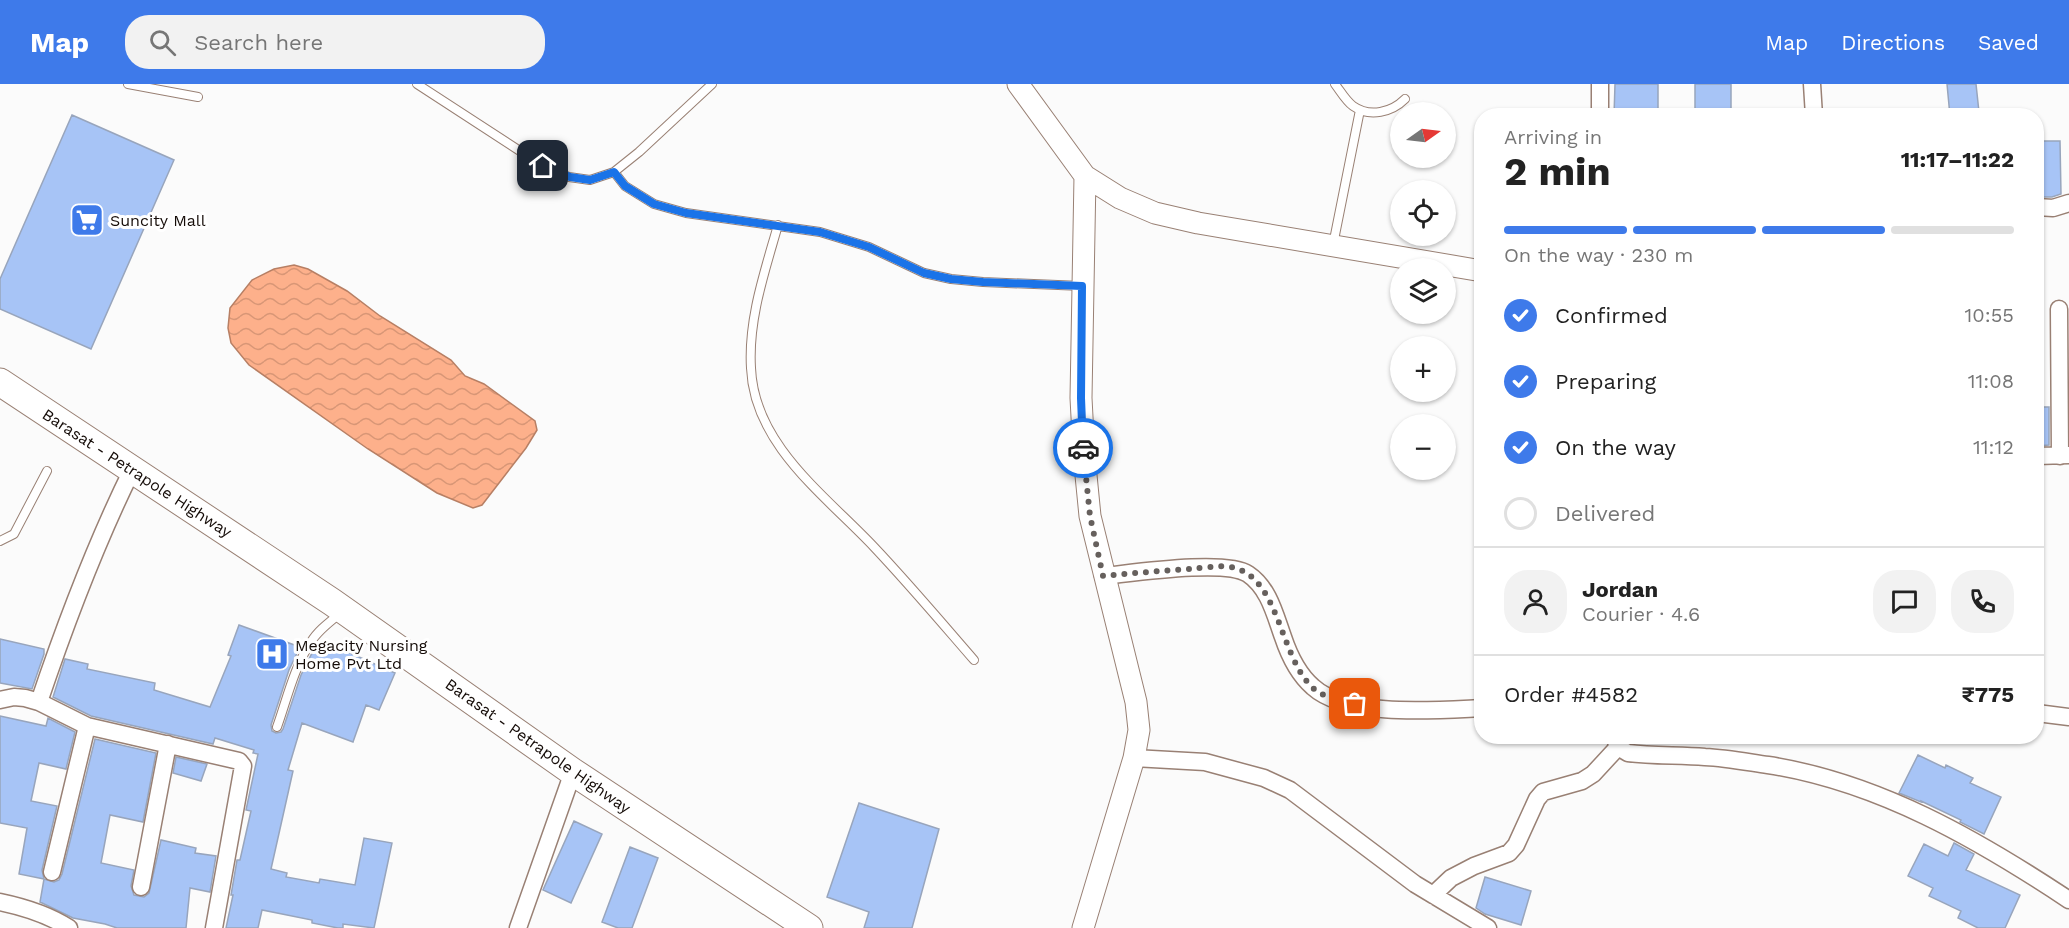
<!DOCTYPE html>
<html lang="en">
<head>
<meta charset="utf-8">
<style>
	:root { --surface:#fff; --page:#f2f2f2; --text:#222; --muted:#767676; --line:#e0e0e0; --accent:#3e7aea }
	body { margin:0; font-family:"Work Sans",sans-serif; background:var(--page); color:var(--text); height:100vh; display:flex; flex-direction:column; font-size:22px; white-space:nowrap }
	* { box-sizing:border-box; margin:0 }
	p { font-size:20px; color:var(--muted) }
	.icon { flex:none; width:33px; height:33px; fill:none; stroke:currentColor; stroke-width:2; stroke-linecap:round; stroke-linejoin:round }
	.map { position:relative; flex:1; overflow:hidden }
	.details { position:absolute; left:1474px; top:24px; width:570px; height:636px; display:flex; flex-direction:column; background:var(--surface); border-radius:24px; box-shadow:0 2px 4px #0004 }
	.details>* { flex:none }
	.needle { width:39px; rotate:76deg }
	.buttons { position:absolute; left:1390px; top:18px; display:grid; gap:12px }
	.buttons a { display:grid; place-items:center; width:66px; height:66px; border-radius:50%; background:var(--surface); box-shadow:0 2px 4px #0004; font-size:30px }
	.pin { position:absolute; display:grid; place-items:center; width:51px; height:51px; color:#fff; margin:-26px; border-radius:12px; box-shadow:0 3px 9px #0006 }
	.courier { position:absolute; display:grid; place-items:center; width:60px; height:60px; margin:-30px; border:4px solid #1a73e8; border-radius:50%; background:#fff; color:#222; box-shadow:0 2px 8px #0007 }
	.headline em { font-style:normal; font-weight:700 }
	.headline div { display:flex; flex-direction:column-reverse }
	.headline { display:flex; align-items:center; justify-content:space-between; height:102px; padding:0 30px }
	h1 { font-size:39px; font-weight:700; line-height:45px }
	.bar { display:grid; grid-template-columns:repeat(4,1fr); gap:9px 6px; align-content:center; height:72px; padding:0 30px }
	.bar i { height:8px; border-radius:4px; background:var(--line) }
	.bar .selected { background:var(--accent) }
	.bar p { grid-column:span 4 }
	.line { display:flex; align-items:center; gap:15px; padding:0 30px; border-top:2px solid var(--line) }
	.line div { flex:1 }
	.round { display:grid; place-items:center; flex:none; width:63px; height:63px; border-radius:24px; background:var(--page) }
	ol { padding:0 30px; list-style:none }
	li { display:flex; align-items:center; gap:18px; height:66px }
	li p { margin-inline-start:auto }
	li .icon { padding:6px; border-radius:50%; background:var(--accent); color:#fff; stroke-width:4 }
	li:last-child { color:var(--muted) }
	li i { width:33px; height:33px; border:3px solid var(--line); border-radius:50% }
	header { display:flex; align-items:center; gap:36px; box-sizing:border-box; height:84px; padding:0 30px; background:var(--accent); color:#fff }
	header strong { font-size:28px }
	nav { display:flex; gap:33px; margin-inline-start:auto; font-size:21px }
	.search { width:420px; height:54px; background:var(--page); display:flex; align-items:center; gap:15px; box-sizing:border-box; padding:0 21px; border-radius:24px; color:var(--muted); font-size:22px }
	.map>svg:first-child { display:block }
</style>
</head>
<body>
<header>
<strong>Map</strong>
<div class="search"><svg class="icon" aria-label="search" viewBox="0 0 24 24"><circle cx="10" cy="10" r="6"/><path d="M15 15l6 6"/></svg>Search here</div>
<nav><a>Map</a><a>Directions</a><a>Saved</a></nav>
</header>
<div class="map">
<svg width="2069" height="844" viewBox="0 0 2069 844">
	<defs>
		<pattern id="water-waves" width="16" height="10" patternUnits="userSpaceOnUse" patternTransform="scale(1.5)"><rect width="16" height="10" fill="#fdb08b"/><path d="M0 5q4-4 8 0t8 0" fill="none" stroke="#d89676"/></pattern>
	</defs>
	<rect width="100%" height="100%" fill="#fbfbfb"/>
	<!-- water -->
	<path fill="url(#water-waves)" stroke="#b77f64" stroke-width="1.5" d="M 294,181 L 308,185 L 347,207 L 380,232 L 451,276 L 465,292 L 484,300 L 535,337 L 537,346 L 526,364 L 482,421 L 473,424 L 437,409 L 368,365 L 249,281 L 231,259 L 228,244 L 230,224 L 252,196 L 274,185 Z"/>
	<!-- building -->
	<path fill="#a7c4f6" stroke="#98a5bc" stroke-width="1.5" d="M 1615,0 L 1658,0 L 1658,32 L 1614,32 Z
		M 1695,0 L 1731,0 L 1731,32 L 1695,32 Z
		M 1947,0 L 1976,0 L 1979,28 L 1950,32 Z
		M 72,31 L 174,76 L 91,265 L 0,225 L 0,195 Z
		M 2038,57 L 2060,57 L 2061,110 L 2052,113 L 2039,113 Z
		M 2037,323 L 2049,323 L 2049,361 L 2037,362 Z
		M 239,541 L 300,563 L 289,586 L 271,641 L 272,647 L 276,649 L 281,648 L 283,645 L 301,591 L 311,571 L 313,568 L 318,569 L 323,557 L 395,589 L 379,626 L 366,621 L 353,658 L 302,639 L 288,686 L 293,687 L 271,785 L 287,789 L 286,793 L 319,799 L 320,795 L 355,801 L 364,754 L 392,759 L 374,844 L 343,840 L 343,844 L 338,844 L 312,839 L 312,836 L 262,826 L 258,844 L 226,844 L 233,811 L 231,811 L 237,776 L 240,776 L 251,727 L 246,726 L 258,670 L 253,669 L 254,666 L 215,654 L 213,660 L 91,632 L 53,613 L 65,575 L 88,580 L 87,585 L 155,599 L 154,606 L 210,623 L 231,572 L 228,571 Z
		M 0,555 L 44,565 L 44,570 L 32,605 L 0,599 Z
		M 0,632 L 46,642 L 48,634 L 75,648 L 66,685 L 39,679 L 31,717 L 57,722 L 42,786 L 44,795 L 19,790 L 27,744 L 0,739 Z
		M 95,655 L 156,669 L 143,738 L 110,731 L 101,779 L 134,786 L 131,802 L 134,811 L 144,813 L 149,809 L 161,756 L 196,764 L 195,769 L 216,772 L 210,808 L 190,804 L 186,844 L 117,844 L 105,840 L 73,834 L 40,818 L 44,795 L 54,798 L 59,796 L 62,790 Z
		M 1918,671 L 1945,684 L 1946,681 L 1973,694 L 1970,699 L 2001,713 L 1984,750 L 1960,738 L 1961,736 L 1921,717 L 1921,718 L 1899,709 Z
		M 176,673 L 207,680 L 201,697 L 173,689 Z
		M 859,719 L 939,745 L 912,844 L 864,844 L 869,828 L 827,813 Z
		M 574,737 L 602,750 L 571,819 L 543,806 Z
		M 1954,759 L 1974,770 L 1966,786 L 2020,811 L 2005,844 L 1978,844 L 1958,834 L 1961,827 L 1929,812 L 1933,804 L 1908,792 L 1924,760 L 1948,772 Z
		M 630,763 L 658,774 L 632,844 L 618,844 L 602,838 Z
		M 1485,793 L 1531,807 L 1521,841 L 1485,830 L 1476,824 Z"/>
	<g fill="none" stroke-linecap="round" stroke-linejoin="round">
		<defs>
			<path id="service" d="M 128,0 L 198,13
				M 417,0 L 543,82 L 569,93 L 590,96 L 614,88 L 639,68 L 712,0
				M 1335,0 C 1341,8 1346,17 1353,22 C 1370,34 1392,28 1405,15
				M 614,88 L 625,102 L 654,120 L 686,129 L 820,148 L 869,163 L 924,189 L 951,195 L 983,198 L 1082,202
				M 778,141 C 765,187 748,235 751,284 C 754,361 826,412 874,463 C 909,500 941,538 974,576
				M 1333,161 L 1360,26
				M 0,457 L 14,450 L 47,387
				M 277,643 C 287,615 294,583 311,558 C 318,546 331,537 342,528"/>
			<path id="minor" d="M 1600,0 L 1600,32
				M 1812,0 L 1814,32
				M 2037,123 L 2053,124 L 2069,119
				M 2059,225 L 2060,372
				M 2037,372 L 2069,371
				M 1103,492 C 1133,489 1226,475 1248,490 C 1269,504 1275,531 1283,553 C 1289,571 1298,590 1313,603 C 1347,634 1438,626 1482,624
				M 0,616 L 14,613 L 25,614 L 39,618 L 87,642 L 239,677 L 243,682 L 214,844
				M 39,618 C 66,538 95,461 132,386
				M 2037,629 L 2069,633
				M 1614,652 L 1618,663 L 1628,669 C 1653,672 1679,671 1705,673 C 1726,674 1747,678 1768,681 C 1878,698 1977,755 2069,816
				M 1134,674 L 1205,678 L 1264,694 L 1290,706 L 1415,800 L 1488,844
				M 52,788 L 87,642
				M 141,803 L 168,660
				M 1433,811 L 1451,794 L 1474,782 L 1509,769 L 1516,761 L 1537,715 L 1543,708 L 1582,697 L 1593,690 L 1618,663
				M 0,818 C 24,823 49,831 69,844
				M 518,844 L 573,688"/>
			<path id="tertiary" d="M 1018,0 L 1085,92 L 1120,114 L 1155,129 L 1198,139 L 1482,187
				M 1083,844 L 1134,674 L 1139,646 L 1136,618 L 1090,432 L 1084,371 L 1081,314 L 1085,92"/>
			<path id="trunk" d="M 0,298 L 332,518 L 573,688 L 809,844"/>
		</defs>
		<!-- service casing -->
		<use href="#service" stroke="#998074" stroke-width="10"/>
		<!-- minor casing -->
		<use href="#minor" stroke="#998074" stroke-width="19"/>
		<!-- tertiary casing -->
		<use href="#tertiary" stroke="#998074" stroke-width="23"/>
		<!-- trunk casing -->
		<use href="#trunk" stroke="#998074" stroke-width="29"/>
		<!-- service -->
		<use href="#service" stroke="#fff" stroke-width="8"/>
		<!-- minor -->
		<use href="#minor" stroke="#fff" stroke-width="16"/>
		<!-- tertiary -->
		<use href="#tertiary" stroke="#fff" stroke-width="21"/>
		<!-- trunk -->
		<use href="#trunk" stroke="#fff" stroke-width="27"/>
	</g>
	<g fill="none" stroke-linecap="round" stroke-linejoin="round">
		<!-- done -->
		<path stroke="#66605d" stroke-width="6" stroke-dasharray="0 10.8" d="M 1083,364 L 1090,432 L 1103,492 C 1132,489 1161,487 1190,485 C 1203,484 1219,481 1231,483 C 1280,492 1279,573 1313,604 C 1325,614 1340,617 1355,620"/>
		<!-- route -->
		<path stroke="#1a73e8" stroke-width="8" d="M 543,82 L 570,93 L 590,96 L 614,88 L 625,102 L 654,120 L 686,129 L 820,148 L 869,163 L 924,189 L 951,195 L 983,198 L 1082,202 L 1081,314 L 1083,364"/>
	</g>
	<!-- icons -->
	<defs>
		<symbol id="supermarket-square" viewBox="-11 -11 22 22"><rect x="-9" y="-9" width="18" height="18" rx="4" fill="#3e7aea" stroke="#fff"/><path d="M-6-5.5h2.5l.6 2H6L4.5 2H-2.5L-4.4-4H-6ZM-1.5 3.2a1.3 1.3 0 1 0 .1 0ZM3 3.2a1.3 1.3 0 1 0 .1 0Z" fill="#fff"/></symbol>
		<symbol id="hospital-square" viewBox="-11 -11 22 22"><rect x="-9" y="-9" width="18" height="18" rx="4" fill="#3e7aea" stroke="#fff"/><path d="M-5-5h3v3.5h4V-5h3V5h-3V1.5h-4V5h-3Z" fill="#fff"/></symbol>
	</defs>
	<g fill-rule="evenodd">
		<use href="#supermarket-square" x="68" y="117" width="38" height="38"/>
		<use href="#hospital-square" x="253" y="551" width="38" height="38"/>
	</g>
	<g text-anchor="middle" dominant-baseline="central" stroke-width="6" stroke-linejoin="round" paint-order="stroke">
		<!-- poi labels -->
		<g font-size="16" fill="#150c08" stroke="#fff" text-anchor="start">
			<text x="110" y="136">Suncity Mall</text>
			<text x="295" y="561">Megacity Nursing<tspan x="295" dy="18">Home Pvt Ltd</tspan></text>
		</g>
		<!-- street labels -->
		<g font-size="16" fill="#150c08" stroke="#fff">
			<text transform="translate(137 389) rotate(33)">Barasat - Petrapole Highway</text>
			<text transform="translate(538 662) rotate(35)">Barasat - Petrapole Highway</text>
		</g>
	</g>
</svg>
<div class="buttons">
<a><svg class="needle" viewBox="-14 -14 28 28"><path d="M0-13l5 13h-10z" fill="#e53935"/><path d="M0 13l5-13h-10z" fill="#767676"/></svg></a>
<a><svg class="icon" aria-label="locate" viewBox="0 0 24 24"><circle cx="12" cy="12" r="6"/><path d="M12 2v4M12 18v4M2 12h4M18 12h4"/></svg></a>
<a><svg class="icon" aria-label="layers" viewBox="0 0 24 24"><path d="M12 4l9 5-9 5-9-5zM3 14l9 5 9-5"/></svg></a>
<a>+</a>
<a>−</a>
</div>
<div class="pin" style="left:1355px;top:620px;background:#ea580c"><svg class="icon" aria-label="bag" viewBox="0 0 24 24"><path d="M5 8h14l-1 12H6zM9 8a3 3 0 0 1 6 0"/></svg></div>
<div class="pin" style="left:543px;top:82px;background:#1f2937"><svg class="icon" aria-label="home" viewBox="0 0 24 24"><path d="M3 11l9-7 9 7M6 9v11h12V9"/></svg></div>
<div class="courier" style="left:1083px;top:364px"><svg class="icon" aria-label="car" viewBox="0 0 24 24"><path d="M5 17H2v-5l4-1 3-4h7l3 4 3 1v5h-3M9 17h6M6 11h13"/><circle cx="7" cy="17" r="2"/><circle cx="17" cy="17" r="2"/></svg></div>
<section class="details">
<div class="headline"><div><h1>2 min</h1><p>Arriving in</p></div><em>11:17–11:22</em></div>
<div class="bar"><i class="selected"></i><i class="selected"></i><i class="selected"></i><i></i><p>On the way · 230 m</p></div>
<ol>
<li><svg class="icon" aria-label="check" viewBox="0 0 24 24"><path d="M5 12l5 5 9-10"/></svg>Confirmed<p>10:55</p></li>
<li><svg class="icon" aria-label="check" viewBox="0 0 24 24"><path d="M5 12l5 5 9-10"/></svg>Preparing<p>11:08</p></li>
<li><svg class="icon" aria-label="check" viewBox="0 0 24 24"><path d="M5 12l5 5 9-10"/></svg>On the way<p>11:12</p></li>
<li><i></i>Delivered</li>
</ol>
<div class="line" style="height:108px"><a class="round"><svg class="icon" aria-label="person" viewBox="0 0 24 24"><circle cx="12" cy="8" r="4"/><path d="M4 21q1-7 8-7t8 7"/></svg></a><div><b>Jordan</b><p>Courier · 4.6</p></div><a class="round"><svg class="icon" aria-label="chat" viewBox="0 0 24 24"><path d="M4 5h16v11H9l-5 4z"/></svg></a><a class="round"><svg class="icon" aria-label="phone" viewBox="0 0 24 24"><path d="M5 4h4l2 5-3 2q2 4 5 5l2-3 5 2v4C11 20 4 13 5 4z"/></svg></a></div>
<div class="line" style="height:78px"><div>Order #4582</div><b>₹775</b></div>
</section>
</div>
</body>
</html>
